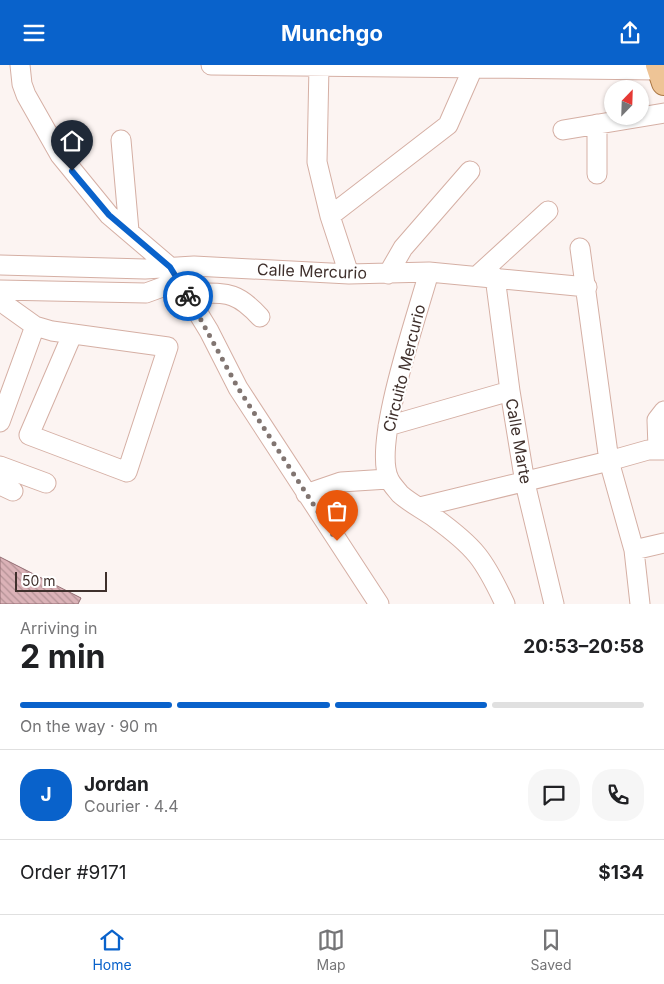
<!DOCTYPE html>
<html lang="en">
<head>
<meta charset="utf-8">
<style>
	:root { --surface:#fff; --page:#f6f6f6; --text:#202124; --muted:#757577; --line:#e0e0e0; --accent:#0962cb }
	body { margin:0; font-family:Inter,sans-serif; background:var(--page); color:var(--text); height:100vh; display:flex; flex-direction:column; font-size:19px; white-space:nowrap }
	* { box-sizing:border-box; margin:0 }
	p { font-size:16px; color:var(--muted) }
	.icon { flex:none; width:28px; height:28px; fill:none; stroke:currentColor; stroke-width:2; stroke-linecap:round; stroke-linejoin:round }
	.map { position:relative; height:539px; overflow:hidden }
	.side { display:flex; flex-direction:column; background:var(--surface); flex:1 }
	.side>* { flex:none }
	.needle { width:32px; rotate:23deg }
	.fabs { position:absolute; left:604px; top:15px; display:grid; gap:10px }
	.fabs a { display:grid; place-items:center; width:45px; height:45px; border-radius:50%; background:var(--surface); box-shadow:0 1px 4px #0004; font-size:25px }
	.scale { position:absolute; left:15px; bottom:12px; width:92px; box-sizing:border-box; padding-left:5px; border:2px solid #3f302c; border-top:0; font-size:14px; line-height:18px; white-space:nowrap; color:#3f302c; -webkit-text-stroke:4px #fff; paint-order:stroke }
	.pin { position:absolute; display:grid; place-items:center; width:42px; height:42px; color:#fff; margin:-51px -21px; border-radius:50% 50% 50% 0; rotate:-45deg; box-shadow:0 0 5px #0007 }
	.pin .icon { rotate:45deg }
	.courier { position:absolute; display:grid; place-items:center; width:50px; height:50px; margin:-25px; border:4px solid #0962cb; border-radius:50%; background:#fff; color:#222; box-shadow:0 1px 6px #0007 }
	.headline em { font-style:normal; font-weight:700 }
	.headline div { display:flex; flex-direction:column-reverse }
	.headline { display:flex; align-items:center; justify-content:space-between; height:85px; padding:0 20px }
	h1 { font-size:32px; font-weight:700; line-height:38px }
	.bar { display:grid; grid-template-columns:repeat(4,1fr); gap:8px 5px; align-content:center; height:60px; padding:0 20px }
	.bar i { height:6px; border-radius:4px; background:var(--line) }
	.bar .selected { background:var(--accent) }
	.bar p { grid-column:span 4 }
	.line { display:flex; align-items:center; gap:12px; padding:0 20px; border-top:1px solid var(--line) }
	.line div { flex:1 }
	.round { display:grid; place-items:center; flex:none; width:52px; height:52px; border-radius:20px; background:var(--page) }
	header { display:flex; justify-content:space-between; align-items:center; height:65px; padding:0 20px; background:var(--accent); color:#fff; font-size:22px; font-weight:700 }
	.tab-bar { display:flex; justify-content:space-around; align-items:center; height:70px; border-top:1px solid var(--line); background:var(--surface); font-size:14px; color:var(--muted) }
	.tab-bar a { display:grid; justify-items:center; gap:2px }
	.tab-bar .selected { color:var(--accent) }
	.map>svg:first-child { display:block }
</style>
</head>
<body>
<header><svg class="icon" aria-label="menu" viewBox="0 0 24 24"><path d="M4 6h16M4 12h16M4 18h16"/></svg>Munchgo<svg class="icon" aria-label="share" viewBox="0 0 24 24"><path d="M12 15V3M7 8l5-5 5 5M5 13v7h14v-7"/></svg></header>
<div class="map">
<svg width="664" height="539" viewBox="0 0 664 539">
	<defs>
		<pattern id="building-back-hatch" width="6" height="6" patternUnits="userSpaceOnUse" patternTransform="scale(1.25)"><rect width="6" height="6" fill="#dbb2b7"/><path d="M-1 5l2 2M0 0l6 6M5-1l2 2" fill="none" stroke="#b39195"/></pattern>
	</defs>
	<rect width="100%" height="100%" fill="#fcf4f2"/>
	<!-- building -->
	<path fill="url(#building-back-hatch)" stroke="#926d73" d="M 0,492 L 81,533 L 78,539 L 0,539 Z"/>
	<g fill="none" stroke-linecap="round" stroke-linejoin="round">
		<defs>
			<path id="minor" d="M 20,0 L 22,19 L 26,30 L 60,90 L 109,150 L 170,202 L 209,266 L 238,323 L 379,539
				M 211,0 L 659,5
				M 319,1 L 317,97 L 330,151 L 349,209
				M 597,59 L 597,109
				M 563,65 L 664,48
				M 121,75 L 129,166
				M 330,151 L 448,60 L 473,3
				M 580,183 L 609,396 L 634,485 L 640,539
				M 0,200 L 145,204 L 194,201 L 349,209 L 429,207 L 587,222
				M 429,207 C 418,248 372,379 389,414 C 391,419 397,425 400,429 C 410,438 424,445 435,453 C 475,482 484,494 505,539
				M 388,209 L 403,183 L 470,106
				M 477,211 L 548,146
				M 495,212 L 510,326 L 525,418 L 554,539
				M 0,225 L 146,228 L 179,216 L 188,207
				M 187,228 C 223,229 234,223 260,252
				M 7,241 L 35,261 L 52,266 L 168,282 L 127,407 L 29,370 L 72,270
				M 0,357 L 35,261
				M 388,361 L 510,326
				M 658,383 L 657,355 L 664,346
				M 0,401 L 46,418
				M 0,420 L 13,426
				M 306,429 L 341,417 L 388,414
				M 420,442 L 609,396 L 648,385 L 664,385
				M 634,485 L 664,478"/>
			<path id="major" d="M 658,0 L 664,18"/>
		</defs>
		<!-- minor casing -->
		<use href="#minor" stroke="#d5afa4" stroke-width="21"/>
		<!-- major casing -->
		<use href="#major" stroke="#aa7643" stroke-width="26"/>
		<!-- minor -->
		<use href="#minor" stroke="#fff" stroke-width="19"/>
		<!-- major -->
		<use href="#major" stroke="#eec496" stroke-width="24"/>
	</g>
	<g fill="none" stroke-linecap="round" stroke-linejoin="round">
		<!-- done -->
		<path stroke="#817571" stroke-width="5" stroke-dasharray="0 9" d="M 188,231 L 238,323 L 337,476"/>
		<!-- route -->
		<path stroke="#0962cb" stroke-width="6" d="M 72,106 L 109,150 L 170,202 L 188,231"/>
	</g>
	<g text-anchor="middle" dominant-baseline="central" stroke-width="4" stroke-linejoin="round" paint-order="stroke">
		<!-- street labels -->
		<g font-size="16" fill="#3f302c" stroke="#fff">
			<text transform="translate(312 206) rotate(2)">Calle Mercurio</text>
			<text transform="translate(404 303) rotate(-76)">Circuito Mercurio</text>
			<text transform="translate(519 376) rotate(80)">Calle Marte</text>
		</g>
	</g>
</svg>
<div class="fabs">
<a><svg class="needle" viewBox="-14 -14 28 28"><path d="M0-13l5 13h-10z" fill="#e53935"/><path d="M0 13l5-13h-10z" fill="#757577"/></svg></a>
</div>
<div class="scale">50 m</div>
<div class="pin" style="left:337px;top:476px;background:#ea580c"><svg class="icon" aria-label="bag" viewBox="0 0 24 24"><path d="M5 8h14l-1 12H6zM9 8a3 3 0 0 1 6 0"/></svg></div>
<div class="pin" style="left:72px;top:106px;background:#1f2937"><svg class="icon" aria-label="home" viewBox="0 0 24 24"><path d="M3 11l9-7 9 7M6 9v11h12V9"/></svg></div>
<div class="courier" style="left:188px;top:231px"><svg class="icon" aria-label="bike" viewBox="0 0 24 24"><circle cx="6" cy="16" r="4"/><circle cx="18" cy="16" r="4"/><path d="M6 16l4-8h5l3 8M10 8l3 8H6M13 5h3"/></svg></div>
</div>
<section class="side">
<div class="headline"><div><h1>2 min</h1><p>Arriving in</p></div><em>20:53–20:58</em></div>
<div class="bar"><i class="selected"></i><i class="selected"></i><i class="selected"></i><i></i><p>On the way · 90 m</p></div>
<div class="line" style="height:90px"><b class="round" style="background:var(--accent);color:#fff">J</b><div><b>Jordan</b><p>Courier · 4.4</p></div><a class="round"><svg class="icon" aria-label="chat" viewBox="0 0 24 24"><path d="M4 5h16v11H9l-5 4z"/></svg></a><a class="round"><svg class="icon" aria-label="phone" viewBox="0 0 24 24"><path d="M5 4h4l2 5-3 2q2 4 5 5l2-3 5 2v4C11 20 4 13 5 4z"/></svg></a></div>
<div class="line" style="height:65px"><div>Order #9171</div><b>$134</b></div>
</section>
<nav class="tab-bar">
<a class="selected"><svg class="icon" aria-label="home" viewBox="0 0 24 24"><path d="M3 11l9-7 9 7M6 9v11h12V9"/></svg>Home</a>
<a><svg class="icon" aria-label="map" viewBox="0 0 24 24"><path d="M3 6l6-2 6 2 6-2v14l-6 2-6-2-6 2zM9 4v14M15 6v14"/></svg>Map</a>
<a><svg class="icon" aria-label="saved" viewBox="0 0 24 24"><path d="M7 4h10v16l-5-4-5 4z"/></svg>Saved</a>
</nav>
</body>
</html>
